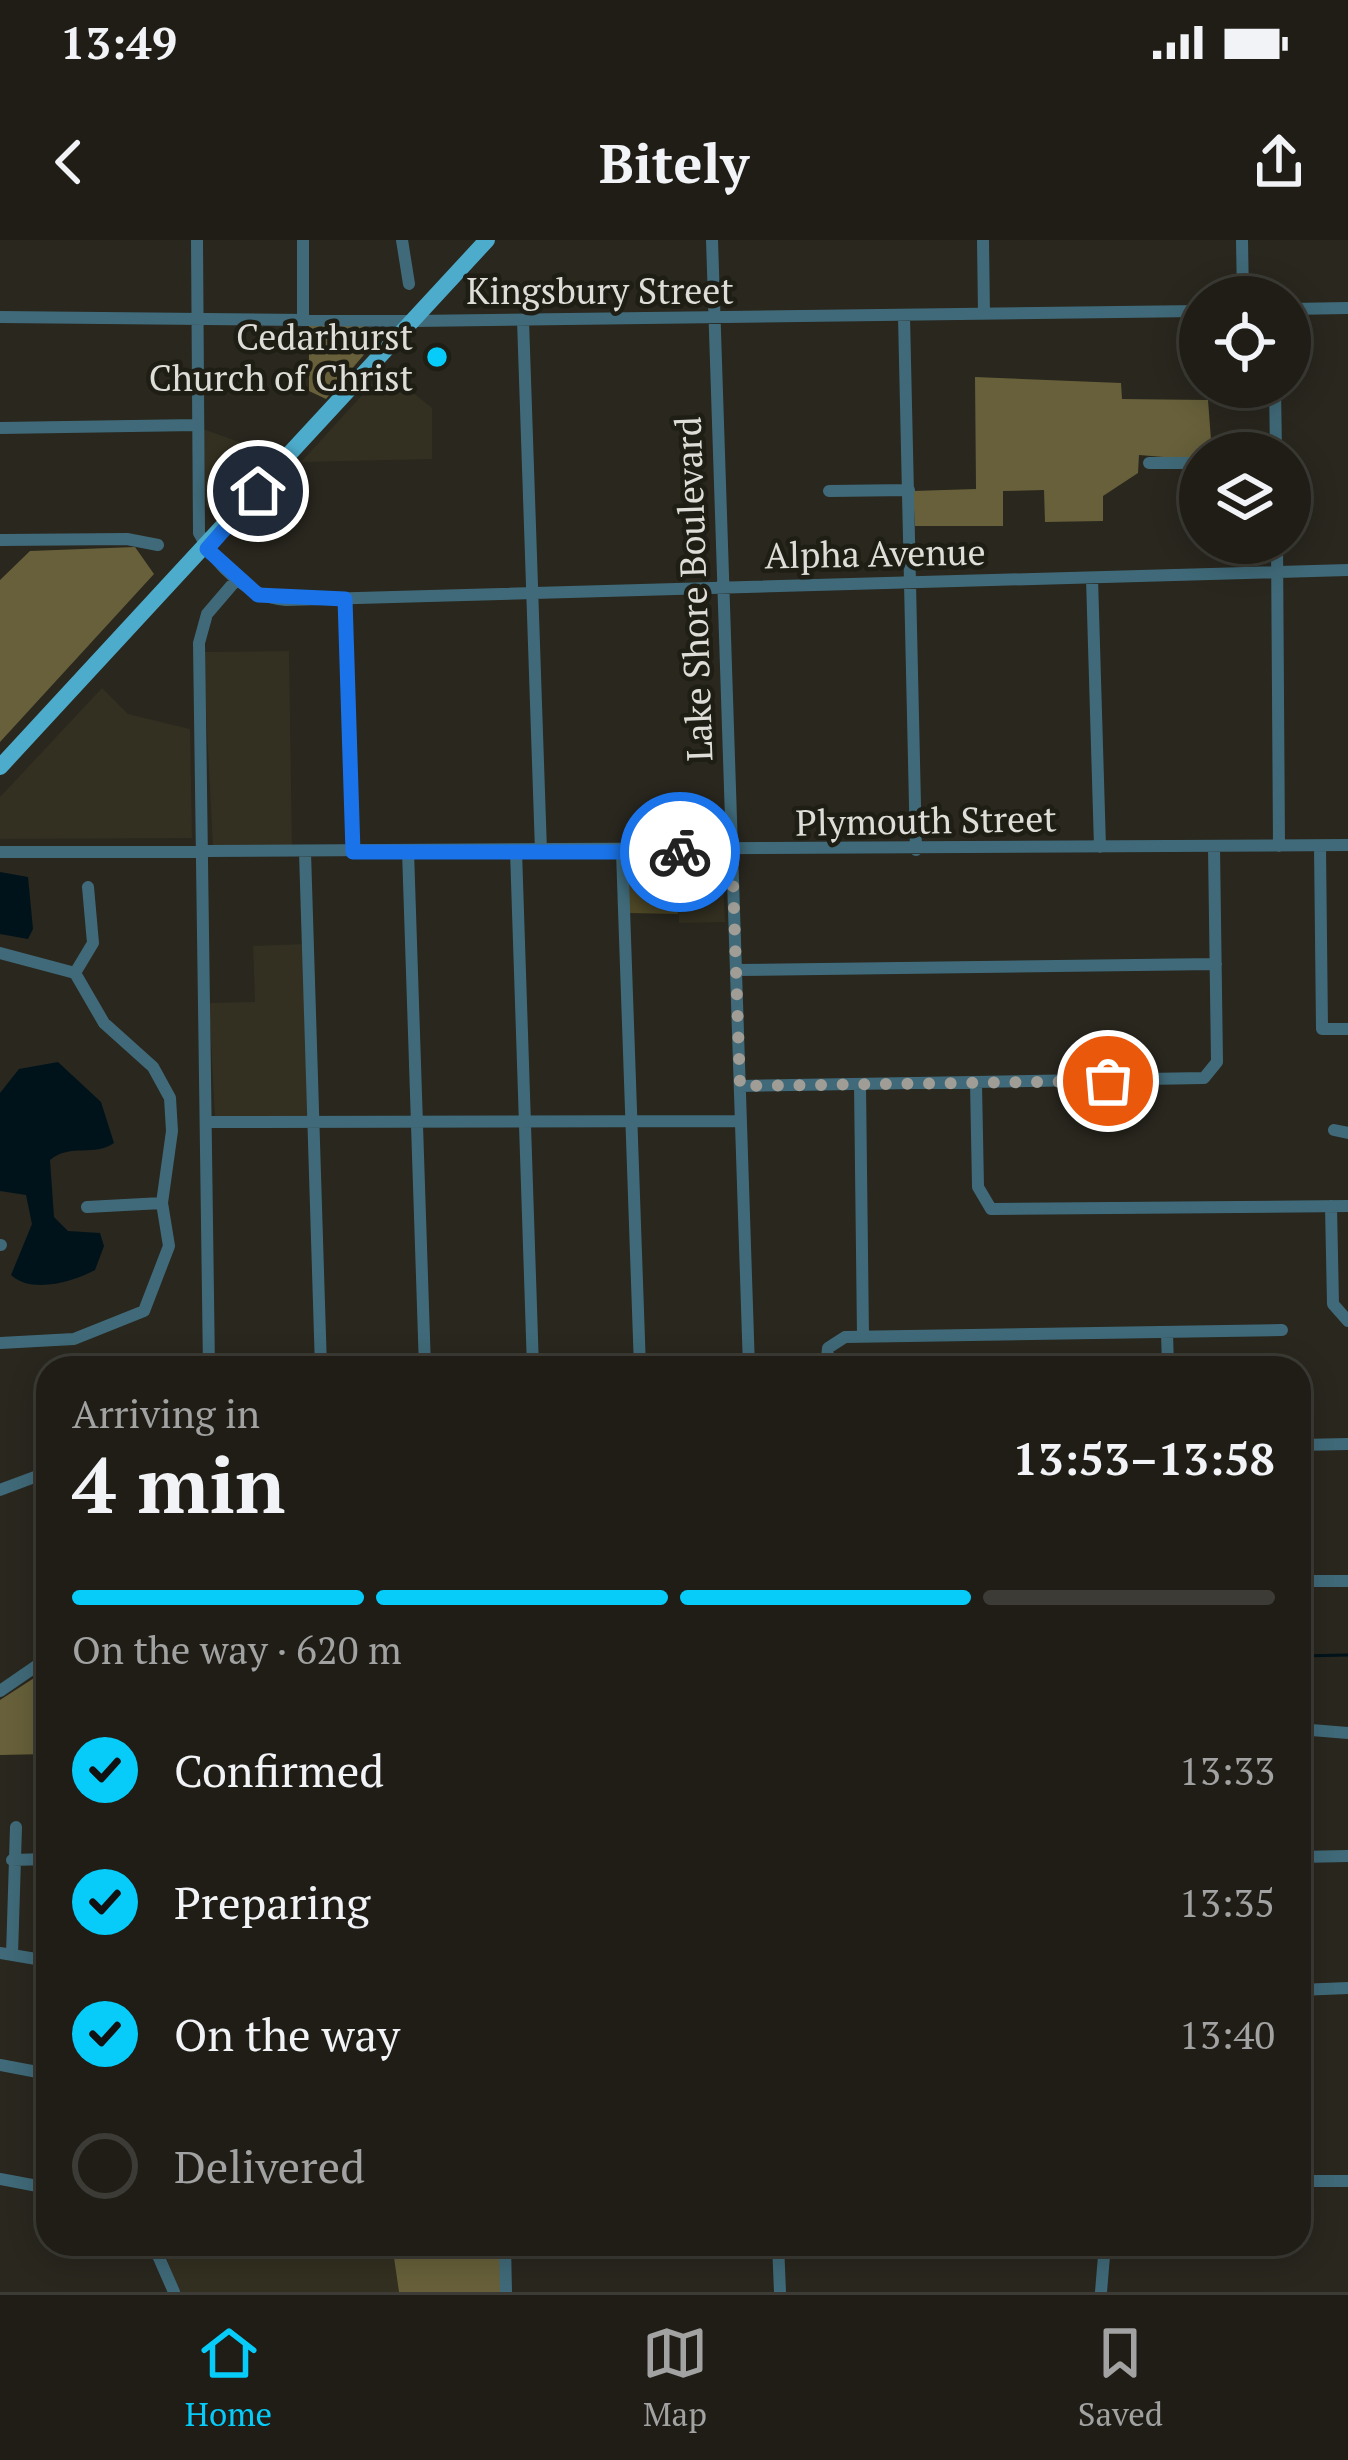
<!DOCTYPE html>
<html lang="en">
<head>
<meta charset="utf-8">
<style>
	:root { --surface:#1f1d16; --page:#27261f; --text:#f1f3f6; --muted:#a1a2a1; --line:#3c3b35; --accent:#07cbf9 }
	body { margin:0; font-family:"PT Serif",serif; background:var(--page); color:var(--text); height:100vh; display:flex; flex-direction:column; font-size:45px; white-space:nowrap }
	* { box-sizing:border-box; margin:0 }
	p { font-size:39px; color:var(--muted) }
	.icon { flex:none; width:66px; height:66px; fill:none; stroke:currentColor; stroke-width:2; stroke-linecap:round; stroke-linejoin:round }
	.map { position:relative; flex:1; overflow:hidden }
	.drawer { position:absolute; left:36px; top:1116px; width:1275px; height:900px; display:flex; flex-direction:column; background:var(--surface); border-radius:36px; box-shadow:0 6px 30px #0003,0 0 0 3px var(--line) }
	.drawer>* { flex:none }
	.controls { position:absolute; left:1179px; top:36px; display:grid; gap:24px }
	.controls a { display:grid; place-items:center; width:132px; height:132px; border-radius:50%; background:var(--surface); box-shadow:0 6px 30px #0003,0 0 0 3px var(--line); font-size:60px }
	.pin { position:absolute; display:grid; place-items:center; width:102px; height:102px; color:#fff; margin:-51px; border:6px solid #fff; border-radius:50%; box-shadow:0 3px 12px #0007 }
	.courier { position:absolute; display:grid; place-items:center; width:120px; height:120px; margin:-60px; border:9px solid #1a73e8; border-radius:50%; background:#fff; color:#222; box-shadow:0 3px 15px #0007 }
	.headline em { font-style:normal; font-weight:800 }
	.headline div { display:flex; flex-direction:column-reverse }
	.headline { display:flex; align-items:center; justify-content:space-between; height:204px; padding:0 36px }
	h1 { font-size:78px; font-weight:800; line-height:90px }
	.bar { display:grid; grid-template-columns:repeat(4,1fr); gap:18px 12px; align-content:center; height:144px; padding:0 36px }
	.bar i { height:15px; border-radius:9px; background:var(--line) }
	.bar .on { background:var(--accent) }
	.bar p { grid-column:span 4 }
	ol { padding:0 36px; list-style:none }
	li { display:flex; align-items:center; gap:36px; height:132px }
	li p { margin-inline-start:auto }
	li .icon { padding:12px; border-radius:50%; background:var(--accent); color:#111; stroke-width:4 }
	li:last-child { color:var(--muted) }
	li i { width:66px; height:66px; border:6px solid var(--line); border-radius:50% }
	.status { display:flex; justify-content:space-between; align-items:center; height:84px; padding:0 60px; background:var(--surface); direction:ltr }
	.status svg { height:33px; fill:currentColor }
	header { display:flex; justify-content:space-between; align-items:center; height:156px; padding:0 36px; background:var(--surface); font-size:54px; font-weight:800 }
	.menu { display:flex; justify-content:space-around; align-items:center; height:168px; border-top:3px solid var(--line); background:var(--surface); font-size:33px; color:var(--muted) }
	.menu a { display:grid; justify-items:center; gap:6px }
	.menu .on { color:var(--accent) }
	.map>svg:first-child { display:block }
</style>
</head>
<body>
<div class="status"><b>13:49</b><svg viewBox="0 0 49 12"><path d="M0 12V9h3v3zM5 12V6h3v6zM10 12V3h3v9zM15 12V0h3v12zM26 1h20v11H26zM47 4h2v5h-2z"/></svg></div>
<header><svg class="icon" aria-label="back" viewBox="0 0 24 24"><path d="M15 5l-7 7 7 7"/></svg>Bitely<svg class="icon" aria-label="share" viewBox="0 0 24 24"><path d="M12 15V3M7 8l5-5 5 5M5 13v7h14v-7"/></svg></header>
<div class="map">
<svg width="1348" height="2052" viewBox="0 0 1348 2052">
	<rect width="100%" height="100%" fill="#29271e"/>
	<!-- built -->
	<path fill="#333021" d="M 385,130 L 432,168 L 432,219 L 301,222 Z
		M 203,189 L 276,215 L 220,276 L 206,266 Z
		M 289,411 L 292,607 L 213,607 L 203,412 Z
		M 102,448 L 128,474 L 190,489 L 192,598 L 0,599 L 0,557 Z
		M 677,624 L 722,624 L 725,682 L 679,683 Z
		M 304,704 L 308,876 L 215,877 L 209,763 L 255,762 L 253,706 Z
		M 163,2004 L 392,2004 L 399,2052 L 177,2052 Z"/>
	<!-- green -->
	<path fill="#4e4827" d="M 626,622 L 677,624 L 678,674 L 628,673 Z"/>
	<!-- forest -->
	<path fill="#67603a" d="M 309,84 L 367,85 L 380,96 L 326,159 L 309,151 Z
		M 975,137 L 1121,143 L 1122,159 L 1208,160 L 1212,213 L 1200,213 L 1200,220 L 1139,215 L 1138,233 L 1103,256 L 1103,281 L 1045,282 L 1044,250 L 1003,251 L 1003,286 L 915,286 L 913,251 L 976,249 Z
		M 135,307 L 154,334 L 0,502 L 0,340 L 30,311 Z
		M 48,1429 L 48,1514 L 0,1515 L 0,1460 Z
		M 392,2004 L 501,2004 L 501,2052 L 399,2052 Z"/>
	<!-- water -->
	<path fill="#00131b" d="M 0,632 L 28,637 L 33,689 L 28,699 L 0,694 Z
		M 58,822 L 101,862 L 114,903 C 95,917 70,903 50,920 L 54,977 L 68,991 L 100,993 L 104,1006 L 95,1030 C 73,1042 31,1054 11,1035 L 32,984 L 26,955 L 0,951 L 0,853 L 19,829 Z"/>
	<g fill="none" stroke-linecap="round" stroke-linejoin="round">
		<!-- stream -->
		<path stroke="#00131b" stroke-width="3" d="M 1299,1416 L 1348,1415"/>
		<!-- minor -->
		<path stroke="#406a79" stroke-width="12" d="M 197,0 L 199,293 C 216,326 248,357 286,360 L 1348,330
			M 402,0 L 409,44
			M 712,0 L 749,1128
			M 983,0 L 984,74
			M 1242,0 L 1243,57
			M 1290,69 L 1348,68
			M 904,76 L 916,610
			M 0,77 L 413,81 L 1200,71
			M 303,80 L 303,0
			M 523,80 L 541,611
			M 1275,147 L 1276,213
			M 0,188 L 197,185
			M 1149,223 L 1200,223
			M 829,251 L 909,250
			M 0,300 L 127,299 L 158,305
			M 1277,303 L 1279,606
			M 1092,338 L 1100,607
			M 345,359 L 353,612
			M 1320,606 L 1322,789 L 1348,789
			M 408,611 L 425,1128
			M 516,611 L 533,1128
			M 0,612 L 1348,605
			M 305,612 L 321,1128
			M 622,612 L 640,1128
			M 0,713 L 75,733 L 104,783 L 153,827 L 170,858 L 172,891 L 162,963 L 169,1006 L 144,1071 L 74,1099 L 0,1103
			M 736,730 L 1216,724
			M 75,733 L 93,703 L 88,647
			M 976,843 L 978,947 L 991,969 L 1348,966
			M 860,844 L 863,1096
			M 740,846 L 1204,838 L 1217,822 L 1214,607
			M 206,882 L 741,881
			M 1334,890 L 1348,893
			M 1331,966 L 1333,1064 L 1348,1081
			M 87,967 L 162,963
			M 0,1005 L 1,1005
			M 1167,1092 L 1168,1128
			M 209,1128 L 199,403 L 207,374 L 237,339
			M 826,1128 L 828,1108 L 845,1097 L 1282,1090
			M 1299,1205 L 1348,1204
			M 0,1250 L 48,1232
			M 1299,1341 L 1348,1341
			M 0,1451 L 48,1418
			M 1299,1489 L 1348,1493
			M 1299,1617 L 1348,1616
			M 12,1620 L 48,1619
			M 0,1713 L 48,1721
			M 12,1715 L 16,1587
			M 1299,1750 L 1348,1748
			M 0,1825 L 48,1834
			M 0,1939 L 48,1948
			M 1299,1941 L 1348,1941
			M 153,2004 L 174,2052
			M 505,2004 L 506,2052
			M 778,2004 L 780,2052
			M 1101,2052 L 1105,2004"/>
		<!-- major -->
		<path stroke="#4daccb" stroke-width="16" d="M 0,527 L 487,0"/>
	</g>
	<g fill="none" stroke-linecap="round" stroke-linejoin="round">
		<!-- done -->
		<path stroke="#9f9d96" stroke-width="12" stroke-dasharray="0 21.6" d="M 680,612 L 732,612 L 740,846 L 1108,841"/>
		<!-- route -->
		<path stroke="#1a73e8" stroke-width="15" d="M 258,251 L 207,309 L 258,355 L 345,359 L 353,612 L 680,612"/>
	</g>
	<!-- markers -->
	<circle fill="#07cbf9" stroke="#1f1e15" stroke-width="4.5" cx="437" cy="117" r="12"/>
	<g text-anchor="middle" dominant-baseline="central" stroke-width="9" stroke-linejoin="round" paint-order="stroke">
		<!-- street labels -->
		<g font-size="36" fill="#deddd7" stroke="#1f1e15">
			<text x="600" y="50">Kingsbury Street</text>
			<text transform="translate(875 313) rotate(-1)">Alpha Avenue</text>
			<text transform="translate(693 349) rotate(-92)">Lake Shore Boulevard</text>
			<text transform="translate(926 580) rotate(-1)">Plymouth Street</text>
		</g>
		<!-- poi labels -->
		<g font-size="36" fill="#deddd7" stroke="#1f1e15" text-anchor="end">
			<text x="413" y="96">Cedarhurst<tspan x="413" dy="41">Church of Christ</tspan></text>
		</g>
	</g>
</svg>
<div class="controls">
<a><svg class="icon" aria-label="locate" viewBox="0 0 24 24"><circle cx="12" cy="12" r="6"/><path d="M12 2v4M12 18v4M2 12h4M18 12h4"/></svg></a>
<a><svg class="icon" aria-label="layers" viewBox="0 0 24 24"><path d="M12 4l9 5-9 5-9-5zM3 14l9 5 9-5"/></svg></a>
</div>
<div class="pin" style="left:1108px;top:841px;background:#ea580c"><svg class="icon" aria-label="bag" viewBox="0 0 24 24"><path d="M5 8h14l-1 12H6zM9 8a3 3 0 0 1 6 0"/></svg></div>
<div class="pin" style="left:258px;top:251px;background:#1f2937"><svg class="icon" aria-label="home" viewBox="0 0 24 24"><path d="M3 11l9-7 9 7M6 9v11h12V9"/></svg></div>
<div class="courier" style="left:680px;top:612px"><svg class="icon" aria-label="bike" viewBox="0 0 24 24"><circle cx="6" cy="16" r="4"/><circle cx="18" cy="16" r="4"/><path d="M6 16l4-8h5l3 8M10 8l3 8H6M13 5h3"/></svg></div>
<section class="drawer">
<div class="headline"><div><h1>4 min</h1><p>Arriving in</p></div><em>13:53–13:58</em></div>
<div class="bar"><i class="on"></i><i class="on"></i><i class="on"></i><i></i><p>On the way · 620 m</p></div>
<ol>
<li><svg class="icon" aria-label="check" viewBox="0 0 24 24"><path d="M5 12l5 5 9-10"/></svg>Confirmed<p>13:33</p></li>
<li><svg class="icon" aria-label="check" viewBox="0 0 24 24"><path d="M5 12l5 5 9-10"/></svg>Preparing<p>13:35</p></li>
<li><svg class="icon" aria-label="check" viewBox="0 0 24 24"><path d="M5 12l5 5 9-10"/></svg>On the way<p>13:40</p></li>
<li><i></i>Delivered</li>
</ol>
</section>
</div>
<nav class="menu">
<a class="on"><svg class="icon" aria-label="home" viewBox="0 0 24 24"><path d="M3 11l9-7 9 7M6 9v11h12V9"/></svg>Home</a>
<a><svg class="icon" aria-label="map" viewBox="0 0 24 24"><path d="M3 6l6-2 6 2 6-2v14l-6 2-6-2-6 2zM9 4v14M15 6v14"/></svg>Map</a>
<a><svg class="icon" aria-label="saved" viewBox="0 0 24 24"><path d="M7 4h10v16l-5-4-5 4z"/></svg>Saved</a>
</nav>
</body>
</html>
